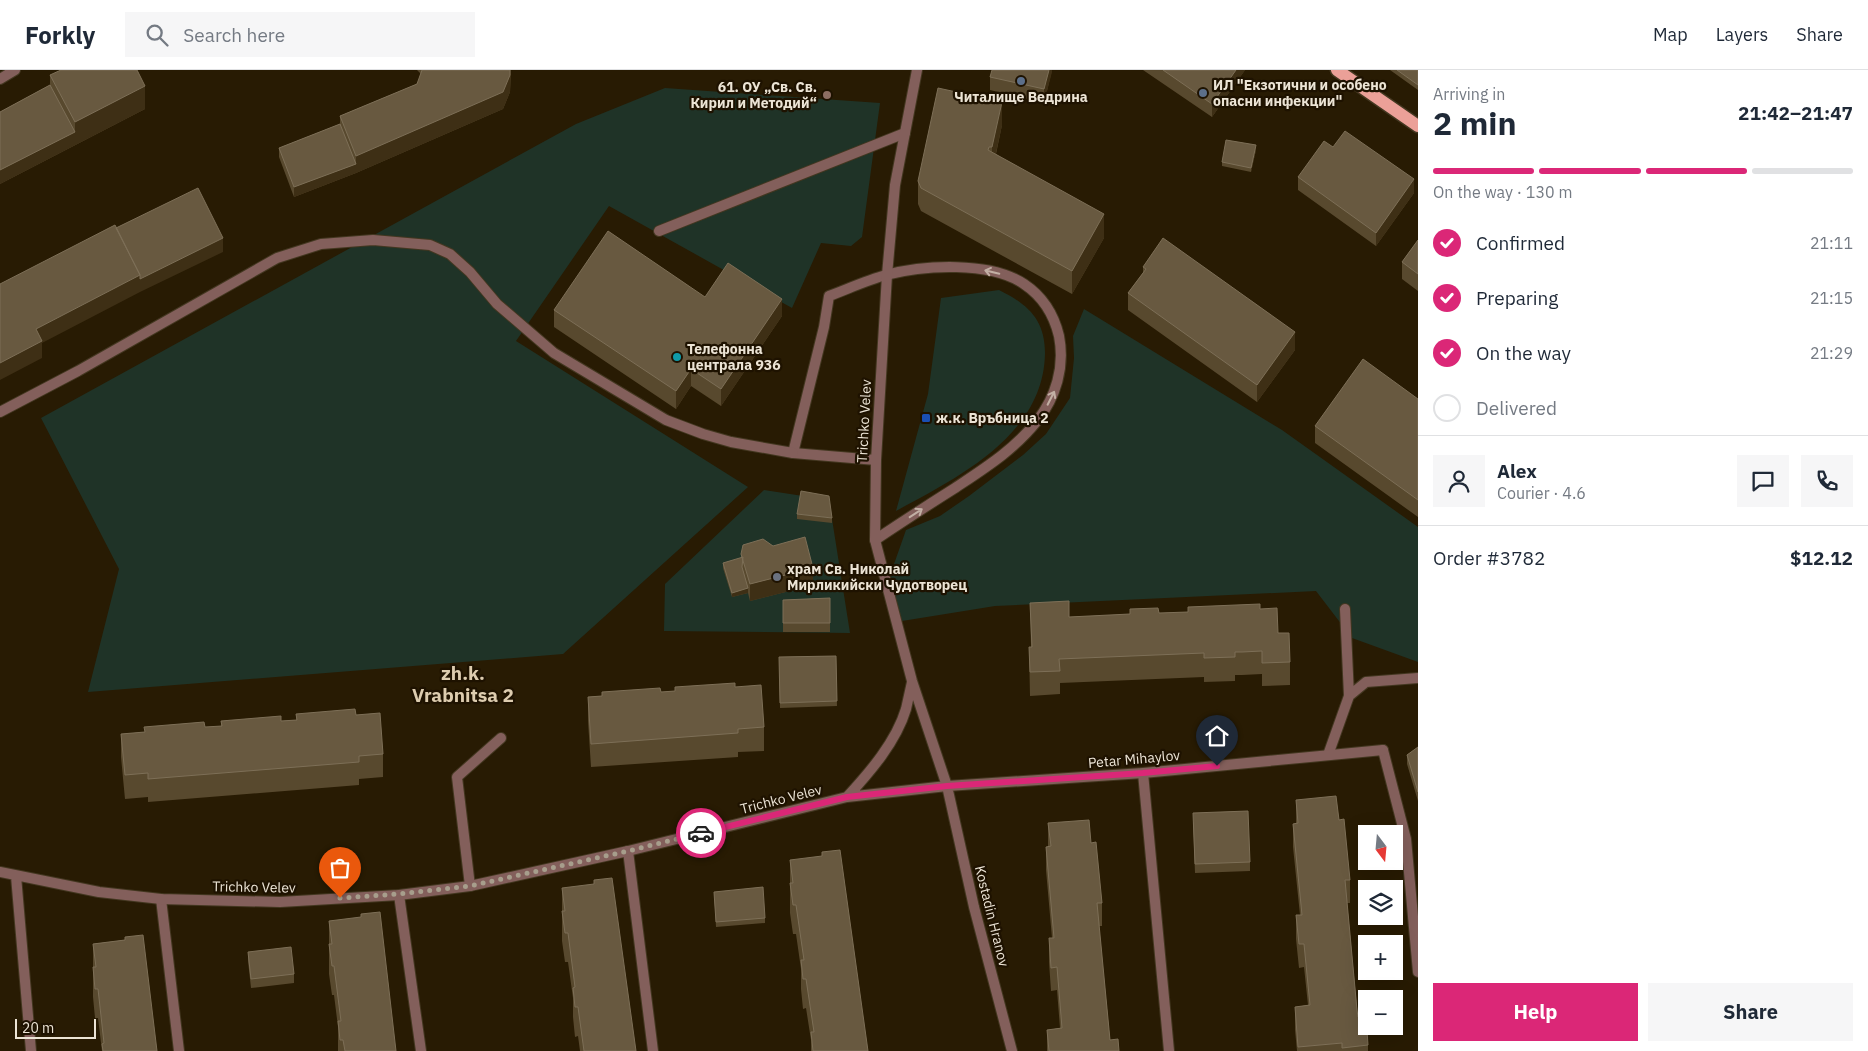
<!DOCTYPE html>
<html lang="en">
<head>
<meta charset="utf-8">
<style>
	:root { --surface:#fff; --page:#f6f6f7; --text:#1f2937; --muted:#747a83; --line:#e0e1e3; --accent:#db2777 }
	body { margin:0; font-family:"IBM Plex Sans",sans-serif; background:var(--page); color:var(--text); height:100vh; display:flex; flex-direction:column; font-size:19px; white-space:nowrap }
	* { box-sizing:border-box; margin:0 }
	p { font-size:16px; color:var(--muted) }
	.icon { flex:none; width:28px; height:28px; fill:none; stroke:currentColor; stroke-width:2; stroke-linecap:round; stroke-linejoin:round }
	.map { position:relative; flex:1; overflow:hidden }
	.side { display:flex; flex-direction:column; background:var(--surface); width:450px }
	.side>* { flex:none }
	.needle { width:32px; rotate:164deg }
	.controls { position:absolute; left:1358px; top:755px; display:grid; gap:10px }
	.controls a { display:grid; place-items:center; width:45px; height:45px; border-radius:0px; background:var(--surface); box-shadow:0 5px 20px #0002; font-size:25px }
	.scale { position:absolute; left:15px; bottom:12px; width:81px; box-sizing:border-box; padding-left:5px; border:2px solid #ece4d5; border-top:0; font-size:14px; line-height:18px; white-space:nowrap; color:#ece4d5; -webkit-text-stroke:4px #1e1200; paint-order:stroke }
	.pin { position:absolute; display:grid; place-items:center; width:42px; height:42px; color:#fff; margin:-51px -21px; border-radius:50% 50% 50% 0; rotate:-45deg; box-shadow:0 0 5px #0007 }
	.pin .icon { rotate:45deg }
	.courier { position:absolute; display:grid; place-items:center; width:50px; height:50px; margin:-25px; border:4px solid #db2777; border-radius:50%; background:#fff; color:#222; box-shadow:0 1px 6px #0007 }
	.summary em { font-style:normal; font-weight:700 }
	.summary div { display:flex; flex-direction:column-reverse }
	.summary { display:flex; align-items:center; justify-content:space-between; height:85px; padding:0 15px }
	h1 { font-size:32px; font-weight:700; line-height:38px }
	.bar { display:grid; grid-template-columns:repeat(4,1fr); gap:8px 5px; align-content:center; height:60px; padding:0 15px }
	.bar i { height:6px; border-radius:4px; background:var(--line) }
	.bar .current { background:var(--accent) }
	.bar p { grid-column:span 4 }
	.line { display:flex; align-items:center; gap:12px; padding:0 15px; border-top:1px solid var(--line) }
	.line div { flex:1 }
	.round { display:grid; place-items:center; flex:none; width:52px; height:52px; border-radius:0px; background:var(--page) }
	ol { padding:0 15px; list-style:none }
	li { display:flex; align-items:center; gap:15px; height:55px }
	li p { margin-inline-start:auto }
	li .icon { padding:5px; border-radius:50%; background:var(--accent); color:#fff; stroke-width:4 }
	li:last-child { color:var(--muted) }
	li i { width:28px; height:28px; border:2px solid var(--line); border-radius:50% }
	.button { display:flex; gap:10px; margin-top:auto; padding:10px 15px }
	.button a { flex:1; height:58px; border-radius:0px; background:var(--accent); color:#fff; font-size:20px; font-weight:700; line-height:58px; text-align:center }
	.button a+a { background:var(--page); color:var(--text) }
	header { display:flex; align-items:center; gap:30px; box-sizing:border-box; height:70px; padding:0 25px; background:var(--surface); border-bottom:1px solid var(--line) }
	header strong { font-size:24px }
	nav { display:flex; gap:28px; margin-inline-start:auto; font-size:18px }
	.search { width:350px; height:45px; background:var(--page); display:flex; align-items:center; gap:12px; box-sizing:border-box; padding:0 18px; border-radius:0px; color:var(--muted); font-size:19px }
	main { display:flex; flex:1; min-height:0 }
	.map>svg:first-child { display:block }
</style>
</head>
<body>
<header>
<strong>Forkly</strong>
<div class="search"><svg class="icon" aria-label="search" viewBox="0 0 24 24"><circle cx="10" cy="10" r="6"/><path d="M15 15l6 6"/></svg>Search here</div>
<nav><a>Map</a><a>Layers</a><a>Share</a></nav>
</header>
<main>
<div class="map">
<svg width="1418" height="981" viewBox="0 0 1418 981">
	<rect width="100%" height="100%" fill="#281b03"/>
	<!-- green -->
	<path fill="#1f3327" d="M 665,18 L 880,33 L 862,167 L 851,176 L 821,173 L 792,238 L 609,136 L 516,271 L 748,417 L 563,584 L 88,622 L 119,499 L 41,348 L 576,54 Z
		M 999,220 C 1027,234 1045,249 1045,283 C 1044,365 959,407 896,441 L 928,324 L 941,228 Z
		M 1084,239 L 1282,360 L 1418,457 L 1418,592 L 1352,568 L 1316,521 L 995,536 L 902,551 L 887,514 L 906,460 L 940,446 L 969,426 L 1023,385 L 1046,364 L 1070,328 L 1074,288 L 1073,266 Z
		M 764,420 L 829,430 L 850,563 L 664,561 L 665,514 Z"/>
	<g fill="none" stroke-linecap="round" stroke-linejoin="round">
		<defs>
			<path id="service" d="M 659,161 L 905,63
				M 875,470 C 902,452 928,435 955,418 C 985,398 1014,380 1037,351 C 1056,327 1065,297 1059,266 C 1054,245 1042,226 1024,214 C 990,191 924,195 886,205 C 867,210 848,219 829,226 L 824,257 L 793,383 L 876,390
				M 1345,539 L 1349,626
				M 1383,680 L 1406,769 L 1418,902
				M 1328,685 L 1349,626 L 1366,612 L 1418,608
				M 1143,703 L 1169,981
				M 628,781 L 653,981
				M 470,816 L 457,707 L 501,668
				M 399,825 L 421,981
				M 161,829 L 179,981"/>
			<path id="minor" d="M 917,0 L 895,115 L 887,205 L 876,390 L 875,470 L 912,611 L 947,716 L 974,837 L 1012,981
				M 0,9 L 15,0
				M 0,342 L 78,301 L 277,188 L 321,174 L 373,170 L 430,175 L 450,184 L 470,202 L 497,234 L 554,283 L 666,350 L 703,364 L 731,372 L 793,383
				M 847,727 C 870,702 896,672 906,639 C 908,630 910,621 912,612
				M 0,802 L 99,822 L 161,829 L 280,832 L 399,825 L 470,816 L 628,781 L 847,727 L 947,716 L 1143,703 L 1383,680
				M 16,806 L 31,981"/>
			<path id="primary" d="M 1337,0 L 1418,56"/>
		</defs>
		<!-- service casing -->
		<use href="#service" stroke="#433720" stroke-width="12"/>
		<!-- minor casing -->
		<use href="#minor" stroke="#433720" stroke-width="12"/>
		<!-- primary casing -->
		<use href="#primary" stroke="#433720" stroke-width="15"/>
		<!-- service -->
		<use href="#service" stroke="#835f5b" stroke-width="10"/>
		<!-- minor -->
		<use href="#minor" stroke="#835f5b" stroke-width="10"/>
		<!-- primary -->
		<use href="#primary" stroke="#eba098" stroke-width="12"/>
	</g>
	<!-- wall -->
	<path fill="#58492e" d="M 417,0 L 511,0 L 510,22 L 503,39 L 356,103 L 294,127 L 279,87 L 279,78 L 340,54 L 340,46 L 417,14 L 421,4 Z
		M 1052,0 L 1044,33 L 990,20 L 990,7 Z
		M 1143,0 L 1245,0 L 1212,47 Z
		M 1390,0 L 1418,0 L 1418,20 Z
		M 50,5 L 145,39 L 0,114 L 0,42 L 50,15 Z
		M 1002,55 L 996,84 L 1104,168 L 1072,224 L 921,141 L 918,134 L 918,111 Z
		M 1333,77 L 1414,123 L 1376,176 L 1298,120 L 1298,107 Z
		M 1256,80 L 1251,102 L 1222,96 L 1222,92 Z
		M 1418,170 L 1418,221 L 1402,209 L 1402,192 Z
		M 1143,197 L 1295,280 L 1257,332 L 1128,240 L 1128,223 L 1143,203 Z
		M 705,227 L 782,246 L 721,336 L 691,316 L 676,339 L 554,257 L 554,240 Z
		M 1418,329 L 1418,447 L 1315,373 L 1315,356 Z
		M 797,444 L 832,448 L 832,453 L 797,449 Z
		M 741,484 L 813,515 L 750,531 L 748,523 L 732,527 L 723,498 L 723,493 L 741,488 Z
		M 830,528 L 830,562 L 783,562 L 783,530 Z
		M 1030,533 L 1069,547 L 1188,542 L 1188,537 L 1260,539 L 1278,563 L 1290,592 L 1290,615 L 1262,616 L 1262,604 L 1242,605 L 1235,605 L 1235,611 L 1204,612 L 1204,607 L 1060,613 L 1060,624 L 1030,626 L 1029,577 L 1031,577 Z
		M 836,586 L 837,636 L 780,638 L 779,587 Z
		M 735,617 L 764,657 L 764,681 L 738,682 L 738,687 L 591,697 L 588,651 L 588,627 Z
		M 296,644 L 356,645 L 383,684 L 383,707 L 359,709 L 359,715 L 148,732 L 148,727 L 125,729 L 121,687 L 121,664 L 221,656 L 221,651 L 281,651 L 296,650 Z
		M 1418,677 L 1418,731 L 1407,694 L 1407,685 Z
		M 1296,730 L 1339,750 L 1350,810 L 1350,833 L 1347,833 L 1358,947 L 1368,975 L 1368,981 L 1297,981 L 1295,960 L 1295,937 L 1308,935 L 1304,897 L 1299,898 L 1296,869 L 1296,845 L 1300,845 L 1293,777 L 1293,754 L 1296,753 Z
		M 1193,752 L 1250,792 L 1250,801 L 1195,803 Z
		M 1048,753 L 1091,773 L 1102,833 L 1102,856 L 1099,856 L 1110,970 L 1119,981 L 1047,981 L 1047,960 L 1060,958 L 1057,920 L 1051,921 L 1049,892 L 1049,868 L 1052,868 L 1046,800 L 1046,777 L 1048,777 Z
		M 790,790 L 868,981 L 811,981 L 811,970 L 806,938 L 803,939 L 801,919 L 801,899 L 796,864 L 793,864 L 790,843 Z
		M 562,818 L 636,981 L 580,981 L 578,966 L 575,967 L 573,947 L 573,928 L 568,892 L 565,892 L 562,871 Z
		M 714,822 L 765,848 L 765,853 L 716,857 Z
		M 329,851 L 396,981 L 338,981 L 338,957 L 334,925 L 332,925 L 329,904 Z
		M 125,867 L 157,981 L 102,981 L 98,948 L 95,948 L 93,927 L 93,874 L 125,870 Z
		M 248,882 L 294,904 L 294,913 L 251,918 L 248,891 Z"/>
	<!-- shaded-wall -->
	<path fill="#3e2f15" d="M 511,0 L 510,22 L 503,39 L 356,103 L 294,127 L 294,117 L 356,94 L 356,86 Z
		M 1049,0 L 1052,0 L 1052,2 L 1044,33 L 1044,19 Z
		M 1236,0 L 1245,0 L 1212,47 L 1212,34 Z
		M 145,16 L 145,39 L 0,114 L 0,100 L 75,62 L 75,52 Z
		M 1002,32 L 1002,55 L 992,101 L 992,77 Z
		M 1256,75 L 1256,80 L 1251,102 L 1251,98 Z
		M 1414,109 L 1414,123 L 1376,176 L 1376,163 Z
		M 1104,144 L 1104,168 L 1072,224 L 1072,201 Z
		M 223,168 L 223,182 L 140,222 L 42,273 L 42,288 L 0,310 L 0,293 L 36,259 L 140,205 Z
		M 782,229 L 782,246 L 721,336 L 721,319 Z
		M 1295,262 L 1295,280 L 1257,332 L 1257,315 Z
		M 691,299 L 691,316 L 676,339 L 676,321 Z
		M 813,498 L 813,515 L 750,531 L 750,514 Z
		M 748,518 L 748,523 L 732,527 L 732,523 Z"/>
	<!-- building -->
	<path fill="#685940" stroke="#7d6f57" d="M 61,0 L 137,0 L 145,16 L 75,52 L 50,5 Z
		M 422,0 L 510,0 L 510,5 L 503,22 L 356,86 L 340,46 L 417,14 Z
		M 992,0 L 1049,0 L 1044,19 L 990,7 Z
		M 1163,0 L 1236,0 L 1212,34 Z
		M 1397,0 L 1418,0 L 1418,15 Z
		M 50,15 L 75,62 L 0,100 L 0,42 Z
		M 938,18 L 1002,32 L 992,77 L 989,77 L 988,80 L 1104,144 L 1072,201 L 921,118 L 918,111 Z
		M 340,54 L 356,94 L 294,117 L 279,78 Z
		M 1345,61 L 1414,109 L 1376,163 L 1298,107 L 1324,71 L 1333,77 Z
		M 1226,70 L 1256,75 L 1251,98 L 1222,92 Z
		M 198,118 L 223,168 L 140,209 L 140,205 L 116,158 Z
		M 115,155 L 140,205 L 36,259 L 42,271 L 0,293 L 0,214 Z
		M 608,161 L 705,227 L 728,193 L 782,229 L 721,319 L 691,299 L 676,321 L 554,240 Z
		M 1163,168 L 1295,262 L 1257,315 L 1128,223 L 1146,199 L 1143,197 Z
		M 1418,170 L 1418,204 L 1402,192 Z
		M 1363,289 L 1418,329 L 1418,430 L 1315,356 Z
		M 801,421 L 829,426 L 832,448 L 797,444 Z
		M 805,467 L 813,498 L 750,514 L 741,484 L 743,475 L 763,469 L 773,476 Z
		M 743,487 L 742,497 L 748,518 L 732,523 L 723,493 Z
		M 830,528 L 830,553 L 783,553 L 783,530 Z
		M 1069,531 L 1069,547 L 1130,544 L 1130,539 L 1158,538 L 1159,543 L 1188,542 L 1188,537 L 1260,534 L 1260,539 L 1277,538 L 1278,563 L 1289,563 L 1290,592 L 1262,593 L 1262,581 L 1242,582 L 1235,582 L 1235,587 L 1204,588 L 1204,583 L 1059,589 L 1060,601 L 1030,602 L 1029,577 L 1032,577 L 1030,533 Z
		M 836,586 L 837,631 L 780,633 L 779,587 Z
		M 735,613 L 735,617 L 761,615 L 764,657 L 738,659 L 738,663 L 591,674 L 588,627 L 602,626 L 602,622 L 660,618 L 661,622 L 675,621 L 675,617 Z
		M 355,639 L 356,645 L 380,643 L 383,684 L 359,686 L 359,692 L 148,709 L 148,703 L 125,705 L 121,664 L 145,662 L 144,657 L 204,652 L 205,657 L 222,656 L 221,651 L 281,646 L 281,651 L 297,650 L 296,644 Z
		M 1418,677 L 1418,722 L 1407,685 Z
		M 1336,726 L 1339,750 L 1344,749 L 1350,810 L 1345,810 L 1357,940 L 1358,947 L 1366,946 L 1368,975 L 1342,978 L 1342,973 L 1298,977 L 1295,937 L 1310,935 L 1304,874 L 1299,874 L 1296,845 L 1302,845 L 1293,754 L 1298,753 L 1296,730 Z
		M 1248,741 L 1250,792 L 1195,794 L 1193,743 Z
		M 1089,750 L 1091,773 L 1096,772 L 1102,833 L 1097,833 L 1110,970 L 1118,969 L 1119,981 L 1049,981 L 1047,960 L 1062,958 L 1057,897 L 1051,898 L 1049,868 L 1054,868 L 1046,777 L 1051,776 L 1048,753 Z
		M 840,780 L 868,981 L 813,981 L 811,962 L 814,962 L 806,909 L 803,909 L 801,890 L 804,890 L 796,835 L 793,835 L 790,813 L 793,813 L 790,790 L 822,786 L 822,782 Z
		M 612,808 L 636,981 L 584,981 L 578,937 L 575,937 L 573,918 L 575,917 L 568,863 L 565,863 L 562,841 L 565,841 L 562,818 L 594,814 L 594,810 Z
		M 763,817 L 765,848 L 716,852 L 714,822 Z
		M 380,842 L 396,981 L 345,981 L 343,970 L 340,970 L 338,951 L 341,951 L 334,896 L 332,896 L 329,874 L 332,874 L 329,851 L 361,847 L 361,844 Z
		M 143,865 L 157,981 L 103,981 L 102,974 L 104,973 L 98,919 L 95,919 L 93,897 L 96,897 L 93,874 L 125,870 L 125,867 Z
		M 291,877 L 294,904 L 251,909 L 248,882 Z"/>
	<!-- one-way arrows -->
	<defs><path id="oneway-shaft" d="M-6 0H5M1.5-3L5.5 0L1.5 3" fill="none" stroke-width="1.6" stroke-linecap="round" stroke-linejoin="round" transform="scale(1.25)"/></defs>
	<g stroke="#c2afa4">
		<use href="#oneway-shaft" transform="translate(992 202) rotate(-167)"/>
		<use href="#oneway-shaft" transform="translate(1051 328) rotate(-63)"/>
		<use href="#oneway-shaft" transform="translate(916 443) rotate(-33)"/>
	</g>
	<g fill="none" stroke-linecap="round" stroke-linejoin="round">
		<!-- done -->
		<path stroke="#a79e8c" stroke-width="5" stroke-dasharray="0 9" d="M 340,828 L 399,824 L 470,816 L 628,781 L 701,763"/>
		<!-- route -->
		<path stroke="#db2777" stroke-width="6" d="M 701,763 L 847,727 L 947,716 L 1143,703 L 1217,696"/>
	</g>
	<!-- markers -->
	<g fill="#5c6f8a" stroke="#1e1200" stroke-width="2">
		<circle cx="1021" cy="11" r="5"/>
		<circle cx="1203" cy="23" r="5"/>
	</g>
	<circle fill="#8d6e63" stroke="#1e1200" stroke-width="2" cx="827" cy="25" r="5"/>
	<circle fill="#0f9aa8" stroke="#1e1200" stroke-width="2" cx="677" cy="287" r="5"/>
	<rect fill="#1a4fb4" stroke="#1e1200" stroke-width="2" x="921" y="343" width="10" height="10" rx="2.5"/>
	<circle fill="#6b7280" stroke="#1e1200" stroke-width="2" cx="777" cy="507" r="5"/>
	<g text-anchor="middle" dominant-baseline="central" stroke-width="4.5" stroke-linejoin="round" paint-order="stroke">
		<!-- poi labels -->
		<g font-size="14" font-weight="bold" fill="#ece4d5" stroke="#1e1200" text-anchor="start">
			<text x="1213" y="15">ИЛ "Екзотични и особено<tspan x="1213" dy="16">опасни инфекции"</tspan></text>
			<text x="817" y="17" text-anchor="end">61. ОУ „Св. Св.<tspan x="817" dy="16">Кирил и Методий“</tspan></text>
			<text x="1021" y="27" text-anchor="middle">Читалище Ведрина</text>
			<text x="687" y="279">Телефонна<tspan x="687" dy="16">централа 936</tspan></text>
			<text x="936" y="348">ж.к. Връбница 2</text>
			<text x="787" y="499">храм Св. Николай<tspan x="787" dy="16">Мирликийски Чудотворец</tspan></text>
		</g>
		<!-- street labels -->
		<g font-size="14" fill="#ece4d5" stroke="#1e1200">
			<text transform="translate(864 351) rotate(-87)">Trichko Velev</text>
			<text transform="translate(1134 689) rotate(-5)">Petar Mihaylov</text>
			<text transform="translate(781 729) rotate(-14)">Trichko Velev</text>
			<text transform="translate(254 817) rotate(1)">Trichko Velev</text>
			<text transform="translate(992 846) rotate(76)">Kostadin Hranov</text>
		</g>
		<!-- district labels -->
		<g font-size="19" font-weight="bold" fill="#ddccaf" stroke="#1e1200">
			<text x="463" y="603">zh.k.<tspan x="463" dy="22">Vrabnitsa 2</tspan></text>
		</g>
	</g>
</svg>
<div class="controls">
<a><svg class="needle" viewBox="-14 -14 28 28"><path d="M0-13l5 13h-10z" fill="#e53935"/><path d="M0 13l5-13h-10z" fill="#747a83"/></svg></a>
<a><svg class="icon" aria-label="layers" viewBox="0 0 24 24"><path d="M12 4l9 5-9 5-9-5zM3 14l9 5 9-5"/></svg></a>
<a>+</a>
<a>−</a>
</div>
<div class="scale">20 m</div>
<div class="pin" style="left:340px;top:828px;background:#ea580c"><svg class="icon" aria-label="bag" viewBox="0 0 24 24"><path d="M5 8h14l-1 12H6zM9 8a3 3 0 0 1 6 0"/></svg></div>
<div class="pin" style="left:1217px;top:696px;background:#1f2937"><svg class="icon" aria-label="home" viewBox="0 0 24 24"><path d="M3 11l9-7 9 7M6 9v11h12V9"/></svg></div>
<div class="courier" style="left:701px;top:763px"><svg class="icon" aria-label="car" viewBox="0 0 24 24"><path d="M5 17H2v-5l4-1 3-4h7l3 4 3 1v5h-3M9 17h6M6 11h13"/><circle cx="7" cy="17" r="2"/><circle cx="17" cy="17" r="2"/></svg></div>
</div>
<section class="side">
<div class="summary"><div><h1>2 min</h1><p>Arriving in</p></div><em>21:42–21:47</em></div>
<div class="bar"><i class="current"></i><i class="current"></i><i class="current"></i><i></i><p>On the way · 130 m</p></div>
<ol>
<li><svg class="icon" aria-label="check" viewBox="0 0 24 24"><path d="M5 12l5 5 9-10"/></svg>Confirmed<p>21:11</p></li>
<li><svg class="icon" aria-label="check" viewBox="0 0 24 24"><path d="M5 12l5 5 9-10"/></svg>Preparing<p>21:15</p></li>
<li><svg class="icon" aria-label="check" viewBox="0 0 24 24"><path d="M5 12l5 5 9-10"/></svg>On the way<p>21:29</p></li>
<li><i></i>Delivered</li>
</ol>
<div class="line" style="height:90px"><a class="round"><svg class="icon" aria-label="person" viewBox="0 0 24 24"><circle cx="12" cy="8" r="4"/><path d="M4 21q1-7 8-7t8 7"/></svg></a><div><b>Alex</b><p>Courier · 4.6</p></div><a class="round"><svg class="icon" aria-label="chat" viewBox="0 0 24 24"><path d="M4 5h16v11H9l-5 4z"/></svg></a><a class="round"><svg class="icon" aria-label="phone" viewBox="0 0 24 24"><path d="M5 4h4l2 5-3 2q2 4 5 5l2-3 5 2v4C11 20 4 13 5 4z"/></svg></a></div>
<div class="line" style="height:65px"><div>Order #3782</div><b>$12.12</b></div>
<div class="button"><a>Help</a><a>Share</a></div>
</section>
</main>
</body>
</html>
